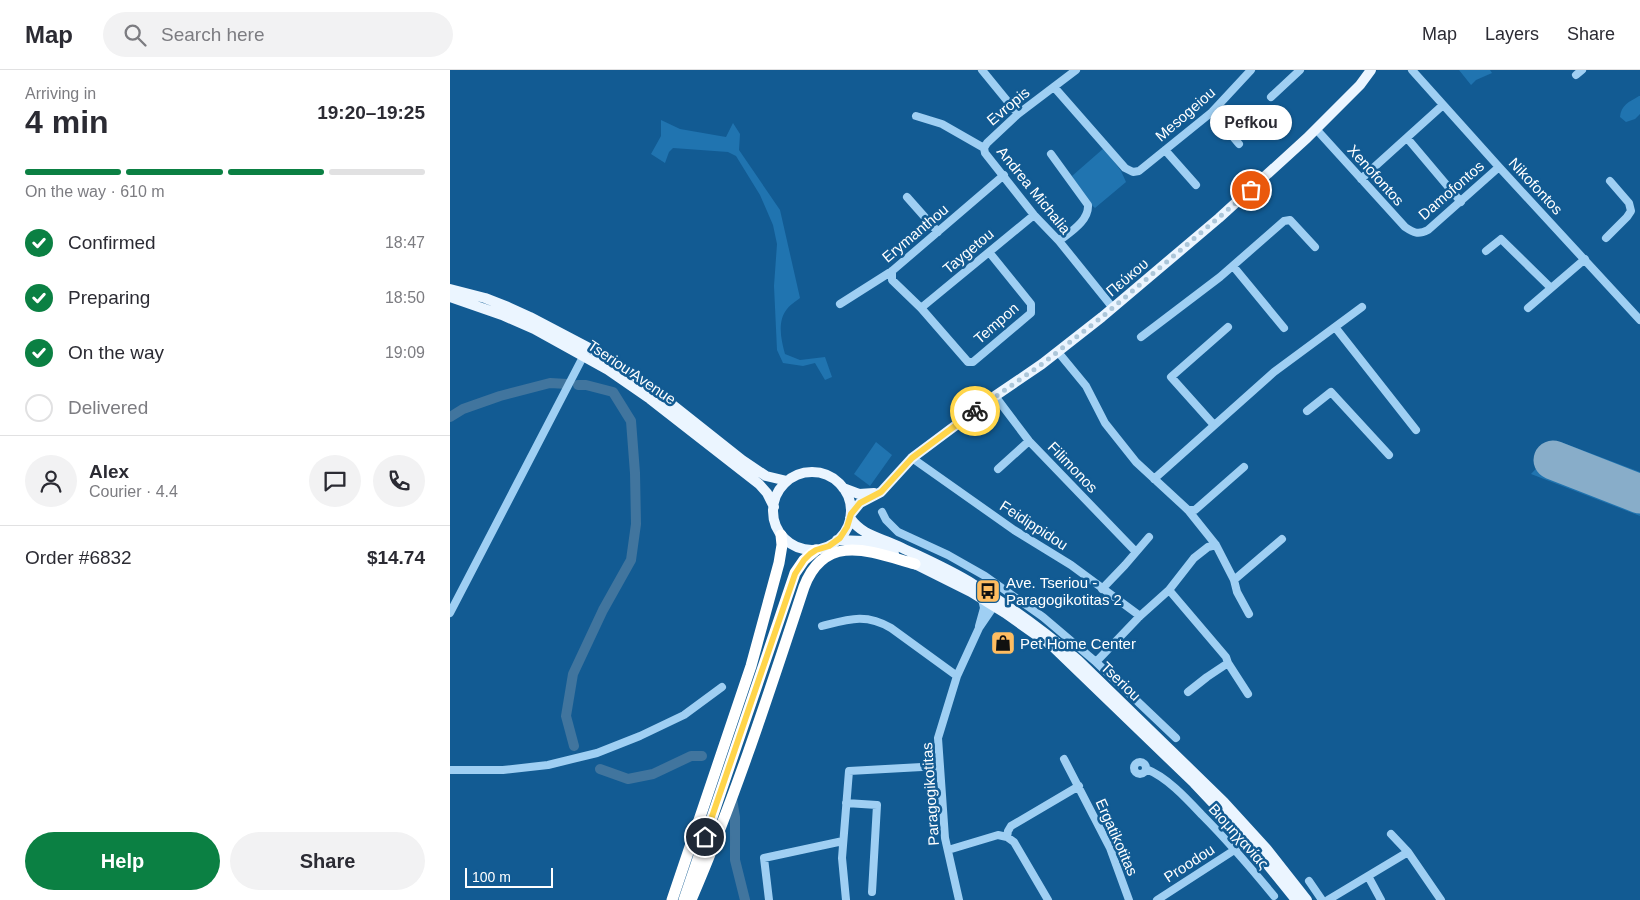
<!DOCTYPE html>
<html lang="en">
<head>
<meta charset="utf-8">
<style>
	:root { --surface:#fff; --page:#f2f2f3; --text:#2b2b33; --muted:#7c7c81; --line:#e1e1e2; --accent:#0b8043 }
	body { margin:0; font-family:Helvetica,sans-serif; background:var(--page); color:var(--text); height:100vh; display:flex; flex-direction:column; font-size:19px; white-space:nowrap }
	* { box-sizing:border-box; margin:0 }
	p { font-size:16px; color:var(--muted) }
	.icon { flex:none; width:28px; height:28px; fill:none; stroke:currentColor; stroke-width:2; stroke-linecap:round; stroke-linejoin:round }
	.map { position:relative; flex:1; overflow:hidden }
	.panel { display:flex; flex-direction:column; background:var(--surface); width:450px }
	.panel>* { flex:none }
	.scale { position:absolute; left:15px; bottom:12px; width:88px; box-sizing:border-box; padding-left:5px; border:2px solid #fff; border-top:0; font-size:14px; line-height:18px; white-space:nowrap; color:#fff; -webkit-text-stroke:4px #125b93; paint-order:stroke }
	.pin { position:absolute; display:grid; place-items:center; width:42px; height:42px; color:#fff; margin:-21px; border:2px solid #fff; border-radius:50%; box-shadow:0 1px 5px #0007 }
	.courier { position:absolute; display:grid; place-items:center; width:50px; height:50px; margin:-25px; border:4px solid #ffd54a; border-radius:50%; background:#fff; color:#222; box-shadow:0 1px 6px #0007 }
	.bubble { position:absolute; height:35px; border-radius:18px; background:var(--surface); box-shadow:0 1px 4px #0004; font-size:16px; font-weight:600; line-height:35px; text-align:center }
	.headline em { font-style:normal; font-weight:600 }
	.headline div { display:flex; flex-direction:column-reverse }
	.headline { display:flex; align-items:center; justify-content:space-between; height:85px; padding:0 25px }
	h1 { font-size:32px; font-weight:600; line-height:38px }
	.bar { display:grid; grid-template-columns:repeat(4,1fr); gap:8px 5px; align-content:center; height:60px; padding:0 25px }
	.bar i { height:6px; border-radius:4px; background:var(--line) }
	.bar .current { background:var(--accent) }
	.bar p { grid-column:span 4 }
	.line { display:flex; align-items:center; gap:12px; padding:0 25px; border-top:1px solid var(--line) }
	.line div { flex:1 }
	.round { display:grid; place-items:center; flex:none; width:52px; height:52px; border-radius:26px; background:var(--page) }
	ol { padding:0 25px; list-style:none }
	li { display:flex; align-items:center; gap:15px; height:55px }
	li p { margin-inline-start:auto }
	li .icon { padding:5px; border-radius:50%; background:var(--accent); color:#fff; stroke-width:4 }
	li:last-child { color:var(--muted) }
	li i { width:28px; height:28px; border:2px solid var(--line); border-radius:50% }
	.button { display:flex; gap:10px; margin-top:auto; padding:10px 25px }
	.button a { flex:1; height:58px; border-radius:30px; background:var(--accent); color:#fff; font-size:20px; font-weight:600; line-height:58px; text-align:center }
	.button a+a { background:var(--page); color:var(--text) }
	header { display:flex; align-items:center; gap:30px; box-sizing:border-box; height:70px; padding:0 25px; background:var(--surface); border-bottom:1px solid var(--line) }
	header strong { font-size:24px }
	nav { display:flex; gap:28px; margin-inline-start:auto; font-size:18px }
	.search { width:350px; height:45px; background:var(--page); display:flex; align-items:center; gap:12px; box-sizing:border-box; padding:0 18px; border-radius:28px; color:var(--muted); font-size:19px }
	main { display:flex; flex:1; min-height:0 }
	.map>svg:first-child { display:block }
</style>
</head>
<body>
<header>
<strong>Map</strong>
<div class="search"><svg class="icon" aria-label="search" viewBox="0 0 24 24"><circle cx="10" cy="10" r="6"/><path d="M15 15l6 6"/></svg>Search here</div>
<nav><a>Map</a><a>Layers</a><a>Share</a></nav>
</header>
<main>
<section class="panel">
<div class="headline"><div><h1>4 min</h1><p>Arriving in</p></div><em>19:20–19:25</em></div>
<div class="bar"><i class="current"></i><i class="current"></i><i class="current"></i><i></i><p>On the way · 610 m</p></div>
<ol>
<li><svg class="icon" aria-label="check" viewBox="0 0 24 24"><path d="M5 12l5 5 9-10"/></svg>Confirmed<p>18:47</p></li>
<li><svg class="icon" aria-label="check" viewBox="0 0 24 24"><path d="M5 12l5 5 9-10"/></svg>Preparing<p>18:50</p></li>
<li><svg class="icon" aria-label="check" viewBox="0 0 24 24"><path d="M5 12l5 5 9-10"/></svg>On the way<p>19:09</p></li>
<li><i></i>Delivered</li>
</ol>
<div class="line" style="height:90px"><a class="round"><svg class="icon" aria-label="person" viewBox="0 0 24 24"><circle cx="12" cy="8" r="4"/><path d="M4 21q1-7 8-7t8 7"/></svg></a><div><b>Alex</b><p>Courier · 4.4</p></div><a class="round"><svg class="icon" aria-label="chat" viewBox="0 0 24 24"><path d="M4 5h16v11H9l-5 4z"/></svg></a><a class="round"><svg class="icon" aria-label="phone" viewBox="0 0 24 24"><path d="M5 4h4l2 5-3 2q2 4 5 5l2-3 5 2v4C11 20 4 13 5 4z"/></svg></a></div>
<div class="line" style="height:65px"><div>Order #6832</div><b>$14.74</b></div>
<div class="button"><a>Help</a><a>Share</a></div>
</section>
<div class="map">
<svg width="1190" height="830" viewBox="0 0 1190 830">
	<rect width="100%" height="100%" fill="#125b93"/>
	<!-- green -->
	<path fill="#2074b0" d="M 1009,0 L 1040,0 L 1042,3 L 1026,10 L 1021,15 Z
		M 1189,26 L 1190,26 L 1190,44 L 1185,49 L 1176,52 L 1170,47 C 1171,35 1179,32 1189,26 Z
		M 211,50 L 230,59 L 276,67 L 283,53 L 290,64 L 289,80 L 330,140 L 350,228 C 346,231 340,235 337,239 C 327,251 331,270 335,284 L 350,290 L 375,287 L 382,307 L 375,310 L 365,293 L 353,296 L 333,293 L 327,280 L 324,216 L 327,174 L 323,155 L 310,125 L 286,86 L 278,82 L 223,78 L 219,82 L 215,93 L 201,84 L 211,66 Z
		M 654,78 L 671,101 L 676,112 L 645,138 L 637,131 L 622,106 Z
		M 426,372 L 442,385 L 420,416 L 404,404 Z
		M 1111,372 L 1190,402 L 1190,414 L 1105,380 L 1091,397 L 1190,436 L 1190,446 L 1081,404 Z"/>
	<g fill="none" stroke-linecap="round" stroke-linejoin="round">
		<!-- river -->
		<path stroke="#41759e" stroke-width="10" d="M 0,347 L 13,339 L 50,326 L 100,313 L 117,314
			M 124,676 L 116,646 L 123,604 L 153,540 L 181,490 L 186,454 L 185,403 L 181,351 L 163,322 L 136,315 L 128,315
			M 150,699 L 178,709 L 203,704 L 241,686 L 252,686
			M 282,729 L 285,747 L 285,790 L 295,830"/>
		<!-- runway -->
		<path stroke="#88adc9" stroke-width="39" d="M 1103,390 L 1190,424"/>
		<!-- minor -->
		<path stroke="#9fcff3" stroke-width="8" d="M 532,0 L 568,44
			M 962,0 L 1049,97 L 1190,250
			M 1126,5 L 1132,0
			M 604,17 L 675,98 L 683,102 L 689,101 L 762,42 L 801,0
			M 821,27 L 850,0
			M 762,42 L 789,74
			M 466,46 L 492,54 L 534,78 L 535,83 L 584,145 L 609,171 L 663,238
			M 866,59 L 955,157 C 964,163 968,165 978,160 L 1049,97
			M 957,68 L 1011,132
			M 534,78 L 537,73 L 568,44 L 626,0
			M 715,80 L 746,115
			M 601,84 L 638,135 C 639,151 620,162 609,171
			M 911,109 L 993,35
			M 457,127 L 488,162
			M 1156,168 L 1177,147 L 1181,141 L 1179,133 L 1160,111
			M 1036,181 L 1051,169 L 1101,218
			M 783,196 L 834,258
			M 442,201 L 442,210 L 471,238 L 518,292 L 523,292 L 581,243 L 581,234 L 539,182
			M 390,234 L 442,201 L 554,105
			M 471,238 L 584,145
			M 1078,238 L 1135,189
			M 885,257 L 966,360
			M 691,267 L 770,207 L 834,151 L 840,150 L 865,177
			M 608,282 L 636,316 L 655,353 L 686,392 L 738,440 L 766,475 L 784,510 L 787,522 L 799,544
			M 545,326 L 579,371 L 686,482
			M 857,341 L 881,322 L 939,385
			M 764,355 L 721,307 L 778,257
			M 462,388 L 564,460 L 621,495 L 690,546
			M 548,399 L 579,371
			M 704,409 L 824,302 L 912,237
			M 738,440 L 745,440 L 794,397
			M 432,442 L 436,450 L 448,462 L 498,485 L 535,506 L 593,547 L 646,592 L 726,668
			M 784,510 L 832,469
			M 652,519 L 675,495 L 699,467
			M 719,520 L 776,587 L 778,593 L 798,624
			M 0,543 L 135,283
			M 372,556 C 399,549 416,543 441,558 L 507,606
			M 529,556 L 534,538 L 532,529
			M 646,592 L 690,546 L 719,520 L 744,488 L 758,477 L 766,475
			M 738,622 L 757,607 L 778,593
			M 614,689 L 660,778 L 679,830
			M684 698a6 6 0 1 1 12 0a6 6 0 1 1-12 0Z
			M 696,699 C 717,707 737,729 752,745 C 778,771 801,798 824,826
			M 0,700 L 53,700 L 98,695 L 147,683 L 190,666 L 234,645 L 272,617
			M 396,733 L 427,735 L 422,822
			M 941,764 L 958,782 L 991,830
			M 557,767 L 558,761 L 561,756 L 629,716
			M 498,780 L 548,765 L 557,767 L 564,772 L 598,830
			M 918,806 L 931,830
			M 859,811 L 872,830
			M 319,830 L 314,788 L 393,771
			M 396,830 L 392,788 L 399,701 L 490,696
			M 509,830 L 495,768 L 488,668 L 507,606 L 529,558 L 544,536
			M 707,830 L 786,779
			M 878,830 L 958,782"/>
		<!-- major -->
		<path stroke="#ebf5ff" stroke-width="10" d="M 0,219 L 35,228 L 58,237 L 80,247 L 139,278 L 175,299 L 205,321 L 292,390 L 316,406 L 337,411
			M 0,227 L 52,245 L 84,259 L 158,300 L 200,329 L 309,414 L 317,423 L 324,437
			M323 441a39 39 0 1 1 78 0a39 39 0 1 1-78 0Z
			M 393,418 L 409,424 L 424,423
			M 401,444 L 410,433 L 431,422 L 462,388 L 545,326 L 592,294 L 652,247 L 769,148 L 857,68 L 910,15 L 921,0
			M 400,448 C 413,466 429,467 448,476 C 473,488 499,499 523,514 C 560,536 595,562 628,590 L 774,732 L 816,778 L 857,830
			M 387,470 L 413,471 L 444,484
			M 459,491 L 521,522 L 555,543 L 603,577 L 744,713 L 795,767 L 846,830"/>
		<!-- highway -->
		<path stroke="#fff" stroke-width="11" d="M 222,830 L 301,596 L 329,493 L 332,475 L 331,465
			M 234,830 L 345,503 L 354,490 L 366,480
			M 241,830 C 285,728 319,623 354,517 C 375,461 422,482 465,494"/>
	</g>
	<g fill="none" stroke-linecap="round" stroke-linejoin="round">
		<!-- done -->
		<path stroke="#acc6d9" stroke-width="5" stroke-dasharray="0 9" d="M 525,341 L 592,294 L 652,247 L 801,120"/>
		<!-- route -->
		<path stroke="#ffd54a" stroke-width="6" d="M 255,767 L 345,504 L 354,490 L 360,484 L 366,480 L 379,476 L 390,468 L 397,457 L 401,444 L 410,433 L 431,422 L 462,388 L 525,341"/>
	</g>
	<!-- icons -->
	<defs>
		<symbol id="bus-square" viewBox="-11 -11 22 22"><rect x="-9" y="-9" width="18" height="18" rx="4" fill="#ffbd61" stroke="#125b93"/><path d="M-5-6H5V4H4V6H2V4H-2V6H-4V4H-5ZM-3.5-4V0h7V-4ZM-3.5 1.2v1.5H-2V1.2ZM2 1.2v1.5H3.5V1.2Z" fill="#111"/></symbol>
		<symbol id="shop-square" viewBox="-11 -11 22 22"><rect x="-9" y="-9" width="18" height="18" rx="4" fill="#ffbd61" stroke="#125b93"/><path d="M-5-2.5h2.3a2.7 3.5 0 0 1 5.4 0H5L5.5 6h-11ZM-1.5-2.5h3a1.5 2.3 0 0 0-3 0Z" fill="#111"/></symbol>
	</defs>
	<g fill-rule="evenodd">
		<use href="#bus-square" x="524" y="507" width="28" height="28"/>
		<use href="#shop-square" x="539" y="559" width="28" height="28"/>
	</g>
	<g text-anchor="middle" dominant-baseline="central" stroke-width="5" stroke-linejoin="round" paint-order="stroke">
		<!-- street labels -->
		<g font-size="15" fill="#fff" stroke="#125b93">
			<text transform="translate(558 36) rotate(-40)">Evropis</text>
			<text transform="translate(735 44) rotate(-41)">Mesogeiou</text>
			<text transform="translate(926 105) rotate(48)">Xenofontos</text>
			<text transform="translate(1086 116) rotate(47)">Nikofontos</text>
			<text transform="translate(584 120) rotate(51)">Andrea Michalia</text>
			<text transform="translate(1001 120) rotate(-41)">Damofontos</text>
			<text transform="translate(465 163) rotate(-40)">Erymanthou</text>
			<text transform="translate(518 181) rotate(-40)">Taygetou</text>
			<text transform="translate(677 207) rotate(-40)">Πεύκου</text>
			<text transform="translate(546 253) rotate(-41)">Tempon</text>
			<text transform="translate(182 302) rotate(34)">Tseriou Avenue</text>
			<text transform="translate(623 397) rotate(46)">Filimonos</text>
			<text transform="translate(584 455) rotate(33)">Feidippidou</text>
			<text transform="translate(671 611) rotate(44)">Tseriou</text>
			<text transform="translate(480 724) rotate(-94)">Paragogikotitas</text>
			<text transform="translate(789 766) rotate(48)">Βιομηχανίας</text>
			<text transform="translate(667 767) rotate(66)">Ergatikotitas</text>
			<text transform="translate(739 793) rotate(-33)">Proodou</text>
		</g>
		<!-- poi labels -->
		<g font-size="15" fill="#fff" stroke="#125b93" text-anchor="start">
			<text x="556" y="512">Ave. Tseriou -<tspan x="556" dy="17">Paragogikotitas 2</tspan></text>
			<text x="570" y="573">Pet Home Center</text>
		</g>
	</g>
</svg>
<div class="scale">100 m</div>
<div class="pin" style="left:801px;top:120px;background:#ea580c"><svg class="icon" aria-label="bag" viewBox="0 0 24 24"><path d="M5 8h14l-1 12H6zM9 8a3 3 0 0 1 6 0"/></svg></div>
<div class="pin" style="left:255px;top:767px;background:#1f2937"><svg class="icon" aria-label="home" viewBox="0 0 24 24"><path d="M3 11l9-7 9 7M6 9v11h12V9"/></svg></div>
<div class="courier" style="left:525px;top:341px"><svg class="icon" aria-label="bike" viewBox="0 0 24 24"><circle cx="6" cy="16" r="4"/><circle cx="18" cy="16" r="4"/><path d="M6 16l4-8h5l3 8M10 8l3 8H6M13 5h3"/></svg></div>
<div class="bubble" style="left:760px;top:35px;width:82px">Pefkou</div>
</div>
</main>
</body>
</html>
